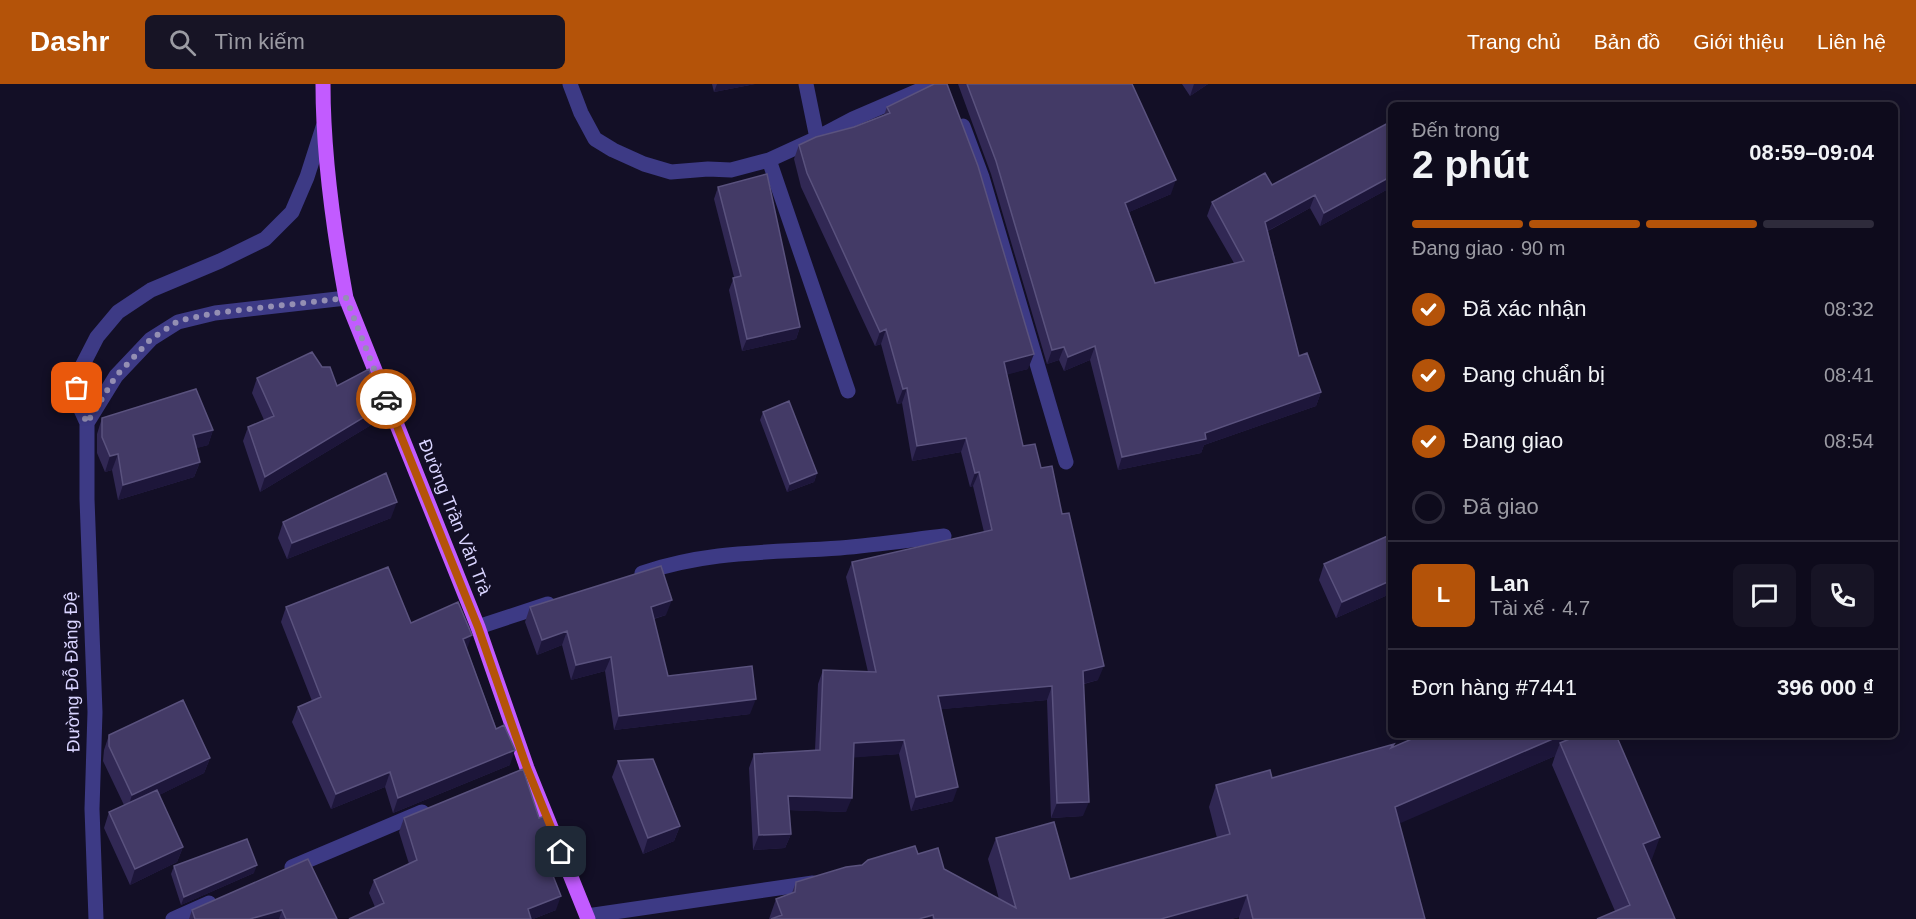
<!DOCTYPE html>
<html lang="vi">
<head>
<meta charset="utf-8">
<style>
	:root { --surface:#0e0b1c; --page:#171425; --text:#f1f3f6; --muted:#9b9ba3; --line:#2e2b3b; --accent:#b45309 }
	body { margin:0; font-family:Helvetica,sans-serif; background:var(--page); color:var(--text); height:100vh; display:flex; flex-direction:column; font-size:22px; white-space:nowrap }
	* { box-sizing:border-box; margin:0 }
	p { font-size:20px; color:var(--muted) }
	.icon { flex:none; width:33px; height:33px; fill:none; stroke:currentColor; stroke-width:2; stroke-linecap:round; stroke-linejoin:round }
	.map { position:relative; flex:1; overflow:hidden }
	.details { position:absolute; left:1388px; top:18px; width:510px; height:636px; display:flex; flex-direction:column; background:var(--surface); border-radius:9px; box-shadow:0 3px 15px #0003,0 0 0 2px var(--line) }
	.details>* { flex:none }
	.pin { position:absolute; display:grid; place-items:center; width:51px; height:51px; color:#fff; margin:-26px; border-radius:12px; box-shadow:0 3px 9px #0006 }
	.courier { position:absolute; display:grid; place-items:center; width:60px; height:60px; margin:-30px; border:4px solid #b45309; border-radius:50%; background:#fff; color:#222; box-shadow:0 2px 8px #0007 }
	.head em { font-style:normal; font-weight:700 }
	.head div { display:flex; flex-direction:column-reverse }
	.head { display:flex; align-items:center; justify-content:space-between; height:102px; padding:0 24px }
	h1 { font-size:39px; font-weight:700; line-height:45px }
	.bar { display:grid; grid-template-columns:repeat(4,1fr); gap:9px 6px; align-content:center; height:72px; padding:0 24px }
	.bar i { height:8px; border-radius:4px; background:var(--line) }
	.bar .active { background:var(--accent) }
	.bar p { grid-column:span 4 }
	.line { display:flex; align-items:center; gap:15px; padding:0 24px; border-top:2px solid var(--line) }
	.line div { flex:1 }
	.round { display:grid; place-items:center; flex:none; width:63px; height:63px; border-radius:9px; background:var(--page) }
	ol { padding:0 24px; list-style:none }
	li { display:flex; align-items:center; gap:18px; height:66px }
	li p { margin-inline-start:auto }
	li .icon { padding:6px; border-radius:50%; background:var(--accent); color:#fff; stroke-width:4 }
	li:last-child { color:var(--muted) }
	li i { width:33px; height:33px; border:3px solid var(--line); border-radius:50% }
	header { display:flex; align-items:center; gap:36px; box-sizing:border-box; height:84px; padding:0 30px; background:var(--accent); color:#fff }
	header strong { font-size:28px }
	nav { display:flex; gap:33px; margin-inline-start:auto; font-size:21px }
	.search { width:420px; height:54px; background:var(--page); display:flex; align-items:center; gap:15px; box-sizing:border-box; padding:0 21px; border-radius:9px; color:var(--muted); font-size:22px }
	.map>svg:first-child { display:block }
</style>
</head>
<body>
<header>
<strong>Dashr</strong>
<div class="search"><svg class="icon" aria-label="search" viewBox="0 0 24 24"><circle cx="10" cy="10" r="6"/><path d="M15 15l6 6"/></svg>Tìm kiếm</div>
<nav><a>Trang chủ</a><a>Bản đồ</a><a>Giới thiệu</a><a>Liên hệ</a></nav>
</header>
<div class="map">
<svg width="1916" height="835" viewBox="0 0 1916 835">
	<rect width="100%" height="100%" fill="#130f26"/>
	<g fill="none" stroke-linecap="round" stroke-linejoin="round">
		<!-- minor -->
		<path stroke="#3d3a85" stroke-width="15" d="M 570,0 L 581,29 L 595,55 L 613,66 L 644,80 L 671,88 L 708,85 L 731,86 L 769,76 L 817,54 L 853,35 L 934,0
			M 806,0 L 817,54
			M 963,42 L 982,93 L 1066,378
			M 769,76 L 848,307
			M 87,339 L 116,292 L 151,255 L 178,238 L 215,229 L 346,214
			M 642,489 C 711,466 769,469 840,464 C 875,461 910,456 944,452
			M 478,543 L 548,520
			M 292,783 L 422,728
			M 587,832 L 813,799
			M 96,835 L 92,725 L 95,628 L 87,415 L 87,339 L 77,317 L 78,290 L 97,253 L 118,228 L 151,206 L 220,177 L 265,155 L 292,128 L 307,93 L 323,43
			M 173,835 L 209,819"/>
		<!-- major -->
		<path stroke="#c25bff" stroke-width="15" d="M 323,0 C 323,72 333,143 346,214 L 478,543 L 527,684 L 588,835"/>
	</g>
	<!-- wall -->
	<path fill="#312854" d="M 712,0 L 755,0 L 714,8 Z
		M 958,0 L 1132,0 L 1171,110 L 1129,128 L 1155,199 L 1234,179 L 1207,132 L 1212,118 L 1272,101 L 1390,38 L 1390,105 L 1390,104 L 1320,142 L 1310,124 L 1268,147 L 1299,272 L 1321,308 L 1316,322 L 1204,361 L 1201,369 L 1118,386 L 1090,276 L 1064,287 L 1059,276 L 1047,280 L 991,90 Z
		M 1182,0 L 1208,0 L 1190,12 Z
		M 887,23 L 1028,285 L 1007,290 L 1023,362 L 1098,596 L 1084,600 L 1083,732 L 1051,734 L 1047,616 L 941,625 L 953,717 L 911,727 L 899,670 L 853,673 L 846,728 L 789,726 L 791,750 L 785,764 L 753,766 L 749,684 L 754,670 L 815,666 L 818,600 L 823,586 L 868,588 L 846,493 L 852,478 L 984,448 L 973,402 L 970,403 L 961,368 L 912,377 L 902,319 L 897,320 L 881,260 L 875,262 L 801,103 L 794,75 L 799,61 L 854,43 L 884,31 Z
		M 718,103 L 800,243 L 796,255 L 742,267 L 729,206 L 734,193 L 714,115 Z
		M 322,283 L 337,302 L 376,338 L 260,408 L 243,357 L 248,343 L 264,336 L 252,309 L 257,294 Z
		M 763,328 L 817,389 L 814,398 L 787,408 L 760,336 Z
		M 102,334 L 213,346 L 208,361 L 196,364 L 200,378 L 194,393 L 118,416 L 112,386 L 105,388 L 97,369 L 97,350 Z
		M 391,434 L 287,475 L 278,454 L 283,438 Z
		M 1390,451 L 1390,510 L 1336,534 L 1319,496 L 1324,480 Z
		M 286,523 L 411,539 L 467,565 L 510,681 L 393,729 L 385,703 L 331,725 L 292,638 L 298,623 L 312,617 L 281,538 Z
		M 530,523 L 666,531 L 654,535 L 668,592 L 750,630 L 614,646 L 605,587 L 571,596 L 562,561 L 537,571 L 525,538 Z
		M 109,651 L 210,674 L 204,689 L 159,711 L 183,763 L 177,778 L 130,801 L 104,744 L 109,728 L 124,721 L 103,677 L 104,666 Z
		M 1577,652 L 1652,775 L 1650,776 L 1675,835 L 1615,827 L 1552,681 L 1555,672 L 1399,739 L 1425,835 L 1239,835 L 1239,833 L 1231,835 L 769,835 L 776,815 L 792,809 L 796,798 L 918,770 L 999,815 L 988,775 L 996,754 L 1070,795 L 1217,754 L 1209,723 L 1216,701 L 1272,694 L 1394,660 L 1393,663 Z
		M 618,677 L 680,742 L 674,757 L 643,770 L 612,693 Z
		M 404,734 L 555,783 L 550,784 L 556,826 L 533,835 L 349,835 L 375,823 L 369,809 L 374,796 L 409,780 L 399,748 Z
		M 308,775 L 337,835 L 189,835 L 192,826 Z
		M 174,782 L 254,789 L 181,821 L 171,790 Z"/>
	<!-- shaded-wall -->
	<path fill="#1d163a" d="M 717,0 L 755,0 L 714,8 Z
		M 1194,0 L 1208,0 L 1190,12 Z
		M 1390,93 L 1390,104 L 1320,142 L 1324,129 Z
		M 1176,96 L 1171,110 L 1120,132 L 1125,119 Z
		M 1315,111 L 1310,124 L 1260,151 L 1265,138 Z
		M 800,243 L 796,255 L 742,267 L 747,255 Z
		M 886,245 L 881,260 L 875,262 L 880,248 Z
		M 1095,262 L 1090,276 L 1064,287 L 1068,273 Z
		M 1064,263 L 1059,276 L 1047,280 L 1052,266 Z
		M 1034,270 L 1028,285 L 999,293 L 1004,278 Z
		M 907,304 L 902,319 L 897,320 L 903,305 Z
		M 1321,308 L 1316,322 L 1204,361 L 1201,369 L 1118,386 L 1122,373 L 1205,349 Z
		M 381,323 L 376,338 L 260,408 L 265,393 Z
		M 213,346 L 208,361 L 187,367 L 193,351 Z
		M 966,354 L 961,368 L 912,377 L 917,362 Z
		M 118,370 L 112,386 L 105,388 L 110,372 Z
		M 200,378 L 194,393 L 118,416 L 123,401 Z
		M 979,388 L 973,402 L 970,403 L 975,389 Z
		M 817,389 L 814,398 L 787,408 L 790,400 Z
		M 397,418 L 391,434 L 287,475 L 292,459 Z
		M 1390,497 L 1390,510 L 1336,534 L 1342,518 Z
		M 672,516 L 666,531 L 645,537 L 651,523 Z
		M 567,547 L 562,561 L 537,571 L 542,556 Z
		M 472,551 L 467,565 L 463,555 Z
		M 611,573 L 605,587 L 571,596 L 576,581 Z
		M 1104,582 L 1098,596 L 1078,601 L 1083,587 Z
		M 1052,602 L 1047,616 L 932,626 L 938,612 Z
		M 756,615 L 750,630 L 614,646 L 619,632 Z
		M 1562,651 L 1577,651 L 1572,665 L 1560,659 L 1555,672 L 1387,745 L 1395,723 Z
		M 904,656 L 899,670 L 849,674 L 854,659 Z
		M 515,666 L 510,681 L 393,729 L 398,714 Z
		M 210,674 L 204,689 L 127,727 L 132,711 Z
		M 390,688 L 385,703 L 331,725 L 336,710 Z
		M 958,703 L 953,717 L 911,727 L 916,713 Z
		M 788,712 L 852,714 L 846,728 L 783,726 Z
		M 1089,718 L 1083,732 L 1051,734 L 1057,719 Z
		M 680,742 L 674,757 L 643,770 L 648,754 Z
		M 791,750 L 785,764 L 753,766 L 759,751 Z
		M 1660,753 L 1652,775 L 1635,782 L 1643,760 Z
		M 183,763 L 177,778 L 130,801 L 135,785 Z
		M 560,769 L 555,783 L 541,788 L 546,774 Z
		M 257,781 L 254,789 L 181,821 L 184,813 Z
		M 1247,811 L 1239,833 L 1231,835 L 1161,835 Z
		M 561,812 L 556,826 L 533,835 L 524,835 L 528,825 Z
		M 282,826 L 279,835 L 250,835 Z
		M 933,831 L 932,835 L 919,835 Z"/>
	<!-- building -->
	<path fill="#433a66" stroke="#5a527e" stroke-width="1.5" d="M 934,0 L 947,0 L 978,82 L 1034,270 L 1004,278 L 1023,362 L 1035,360 L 1041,384 L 1052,382 L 1062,430 L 1069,429 L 1104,582 L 1083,587 L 1089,718 L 1057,719 L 1052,602 L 938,612 L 958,703 L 916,713 L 904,656 L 854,659 L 852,714 L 788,712 L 791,750 L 759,751 L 754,670 L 820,666 L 823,586 L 876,588 L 852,478 L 992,446 L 979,388 L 975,389 L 966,354 L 917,362 L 907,304 L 903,305 L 886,245 L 880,248 L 807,89 L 799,61 L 816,53 L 854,43 L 890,29 L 887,23 Z
		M 967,0 L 1132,0 L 1176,96 L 1125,119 L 1155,199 L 1244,177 L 1212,118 L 1265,89 L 1272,101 L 1390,38 L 1390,93 L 1324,129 L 1315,111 L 1265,138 L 1299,272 L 1307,269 L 1321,308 L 1205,349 L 1206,355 L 1122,373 L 1095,262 L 1068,273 L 1064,263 L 1052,266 L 996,77 Z
		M 767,90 L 800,243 L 747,255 L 733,194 L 741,192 L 718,103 Z
		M 312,268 L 322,283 L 330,283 L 337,302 L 369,285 L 381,323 L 265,393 L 248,343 L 274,332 L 257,294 Z
		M 196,305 L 213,346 L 193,351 L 200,378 L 123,401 L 118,370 L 110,372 L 102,353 L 102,334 Z
		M 789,317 L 817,389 L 790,400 L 763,328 Z
		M 386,389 L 397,418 L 292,459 L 283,438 Z
		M 1390,451 L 1390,497 L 1342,518 L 1324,480 Z
		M 661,482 L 672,516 L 651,523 L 668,592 L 752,582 L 756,615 L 619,632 L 611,573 L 576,581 L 567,547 L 542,556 L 530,523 Z
		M 388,483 L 411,539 L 458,518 L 472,551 L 463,555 L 496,645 L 504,641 L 515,666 L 398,714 L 390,688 L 336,710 L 298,623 L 321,613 L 286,523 Z
		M 183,616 L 210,674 L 132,711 L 109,662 L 109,651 Z
		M 1421,651 L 1562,651 L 1395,723 L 1425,835 L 1253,835 L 1247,811 L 1161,835 L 934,835 L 933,831 L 919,835 L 771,835 L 782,831 L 776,815 L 795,808 L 796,798 L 846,783 L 862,781 L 868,776 L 915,762 L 918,770 L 938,764 L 944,785 L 1016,824 L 996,754 L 1054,738 L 1070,795 L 1230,750 L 1216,701 L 1270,686 L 1272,694 L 1394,660 L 1391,664 Z
		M 1579,651 L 1616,651 L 1660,753 L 1643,760 L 1675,835 L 1597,835 L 1630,821 L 1560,659 Z
		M 653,675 L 680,742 L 648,754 L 618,677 Z
		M 523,685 L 539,734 L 545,732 L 560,769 L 546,774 L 561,812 L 528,825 L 531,835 L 349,835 L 384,819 L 374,796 L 417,776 L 404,734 Z
		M 157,706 L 183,763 L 135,785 L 109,728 Z
		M 247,755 L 257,781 L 184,813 L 174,782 Z
		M 308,775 L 337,835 L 286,835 L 282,826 L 250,835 L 195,835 L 192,826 Z"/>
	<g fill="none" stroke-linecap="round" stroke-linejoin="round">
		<!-- done -->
		<path stroke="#948fb3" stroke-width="6" stroke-dasharray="0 10.8" d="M 77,304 L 77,317 L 87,339 L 116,292 L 151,255 L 178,237 L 215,229 L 346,214 L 386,315"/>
		<!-- route -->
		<path stroke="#b45309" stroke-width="8" d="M 386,315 L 478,543 L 527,684 L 561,768"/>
	</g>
	<g text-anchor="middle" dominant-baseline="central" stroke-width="4.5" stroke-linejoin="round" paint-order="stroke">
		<!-- street labels -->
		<g font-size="18" fill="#d9d4ff" stroke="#130f26">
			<text transform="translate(455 433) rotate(68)">Đường Trần Văn Trà</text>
			<text transform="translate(72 588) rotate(-91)">Đường Đỗ Đăng Đệ</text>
		</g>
	</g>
</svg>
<div class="pin" style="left:77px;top:304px;background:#ea580c"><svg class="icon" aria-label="bag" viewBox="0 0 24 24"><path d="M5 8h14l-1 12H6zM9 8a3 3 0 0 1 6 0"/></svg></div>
<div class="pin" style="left:561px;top:768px;background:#1f2937"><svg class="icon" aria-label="home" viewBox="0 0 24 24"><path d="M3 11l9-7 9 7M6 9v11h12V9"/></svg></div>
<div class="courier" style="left:386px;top:315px"><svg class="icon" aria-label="car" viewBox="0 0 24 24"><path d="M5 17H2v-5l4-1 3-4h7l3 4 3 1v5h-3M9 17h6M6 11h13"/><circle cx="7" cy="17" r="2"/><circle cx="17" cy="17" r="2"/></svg></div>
<section class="details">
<div class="head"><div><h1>2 phút</h1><p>Đến trong</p></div><em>08:59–09:04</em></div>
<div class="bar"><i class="active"></i><i class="active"></i><i class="active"></i><i></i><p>Đang giao · 90 m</p></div>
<ol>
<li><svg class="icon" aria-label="check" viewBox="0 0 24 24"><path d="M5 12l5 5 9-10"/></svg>Đã xác nhận<p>08:32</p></li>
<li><svg class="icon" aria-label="check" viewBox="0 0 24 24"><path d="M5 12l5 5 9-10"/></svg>Đang chuẩn bị<p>08:41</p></li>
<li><svg class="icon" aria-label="check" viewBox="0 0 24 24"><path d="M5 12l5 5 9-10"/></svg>Đang giao<p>08:54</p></li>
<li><i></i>Đã giao</li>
</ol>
<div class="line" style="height:108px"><b class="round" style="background:var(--accent);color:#fff">L</b><div><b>Lan</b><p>Tài xế · 4.7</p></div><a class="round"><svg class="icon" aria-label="chat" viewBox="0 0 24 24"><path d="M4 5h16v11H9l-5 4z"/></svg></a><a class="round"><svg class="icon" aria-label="phone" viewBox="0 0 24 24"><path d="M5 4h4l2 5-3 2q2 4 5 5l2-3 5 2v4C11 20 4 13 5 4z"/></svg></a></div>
<div class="line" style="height:78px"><div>Đơn hàng #7441</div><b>396 000 ₫</b></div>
</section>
</div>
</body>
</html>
